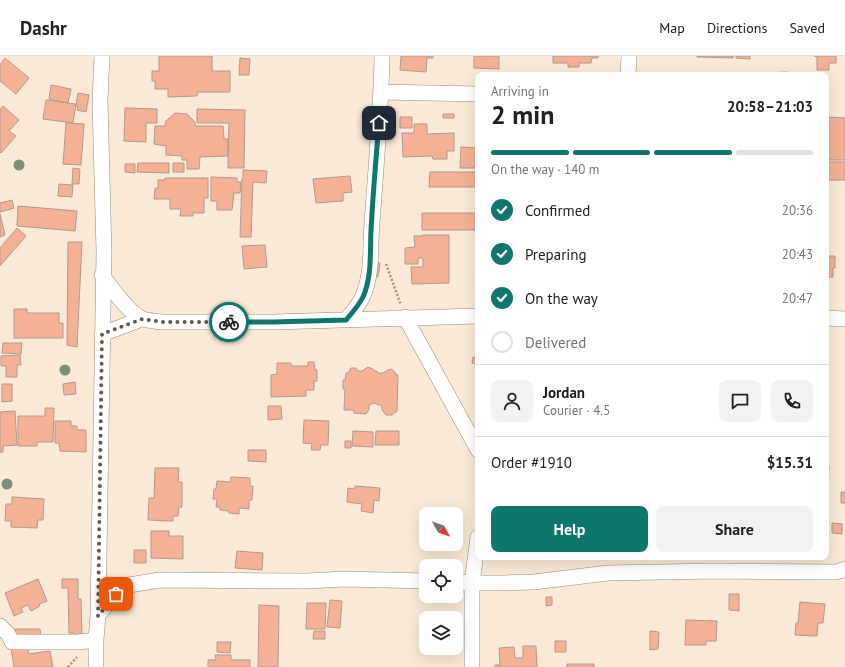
<!DOCTYPE html>
<html lang="en">
<head>
<meta charset="utf-8">
<style>
	:root { --surface:#fff; --page:#f2f2f2; --text:#202124; --muted:#757577; --line:#e0e0e0; --accent:#0f766e }
	body { margin:0; font-family:"PT Sans",sans-serif; background:var(--page); color:var(--text); height:100vh; display:flex; flex-direction:column; font-size:15px; white-space:nowrap }
	* { box-sizing:border-box; margin:0 }
	p { font-size:13px; color:var(--muted) }
	.icon { flex:none; width:22px; height:22px; fill:none; stroke:currentColor; stroke-width:2; stroke-linecap:round; stroke-linejoin:round }
	.map { position:relative; flex:1; overflow:hidden }
	.drawer { position:absolute; left:475px; top:16px; width:354px; height:488px; display:flex; flex-direction:column; background:var(--surface); border-radius:8px; box-shadow:0 4px 16px #0002 }
	.drawer>* { flex:none }
	.needle { width:26px; rotate:130deg }
	.controls { position:absolute; left:419px; top:451px; display:grid; gap:8px }
	.controls a { display:grid; place-items:center; width:44px; height:44px; border-radius:8px; background:var(--surface); box-shadow:0 4px 16px #0002; font-size:20px }
	.pin { position:absolute; display:grid; place-items:center; width:34px; height:34px; color:#fff; margin:-17px; border-radius:8px; box-shadow:0 2px 6px #0006 }
	.courier { position:absolute; display:grid; place-items:center; width:40px; height:40px; margin:-20px; border:3px solid #0f766e; border-radius:50%; background:#fff; color:#222; box-shadow:0 1px 5px #0007 }
	.head em { font-style:normal; font-weight:700 }
	.head div { display:flex; flex-direction:column-reverse }
	.head { display:flex; align-items:center; justify-content:space-between; height:68px; padding:0 16px }
	h1 { font-size:26px; font-weight:700; line-height:30px }
	.bar { display:grid; grid-template-columns:repeat(4,1fr); gap:6px 4px; align-content:center; height:48px; padding:0 16px }
	.bar i { height:5px; border-radius:3px; background:var(--line) }
	.bar .selected { background:var(--accent) }
	.bar p { grid-column:span 4 }
	.line { display:flex; align-items:center; gap:10px; padding:0 16px; border-top:1px solid var(--line) }
	.line div { flex:1 }
	.round { display:grid; place-items:center; flex:none; width:42px; height:42px; border-radius:8px; background:var(--page) }
	ol { padding:0 16px; list-style:none }
	li { display:flex; align-items:center; gap:12px; height:44px }
	li p { margin-inline-start:auto }
	li .icon { padding:4px; border-radius:50%; background:var(--accent); color:#fff; stroke-width:4 }
	li:last-child { color:var(--muted) }
	li i { width:22px; height:22px; border:2px solid var(--line); border-radius:50% }
	.button { display:flex; gap:8px; margin-top:auto; padding:8px 16px }
	.button a { flex:1; height:46px; border-radius:8px; background:var(--accent); color:#fff; font-size:16px; font-weight:700; line-height:46px; text-align:center }
	.button a+a { background:var(--page); color:var(--text) }
	header { display:flex; align-items:center; gap:24px; box-sizing:border-box; height:56px; padding:0 20px; background:var(--surface); border-bottom:1px solid var(--line) }
	header strong { font-size:19px }
	nav { display:flex; gap:22px; margin-inline-start:auto; font-size:14px }
	.map>svg:first-child { display:block }
</style>
</head>
<body>
<header>
<strong>Dashr</strong>
<nav><a>Map</a><a>Directions</a><a>Saved</a></nav>
</header>
<div class="map">
<svg width="845" height="611" viewBox="0 0 845 611">
	<rect width="100%" height="100%" fill="#f9e9d6"/>
	<!-- building -->
	<path fill="#f5b195" stroke="#b19990" d="M 159,0 L 212,0 L 212,15 L 230,15 L 230,36 L 198,36 L 197,40 L 168,41 L 168,33 L 155,33 L 155,25 L 152,25 L 152,15 L 159,15 Z
		M 401,0 L 433,0 L 433,2 L 427,2 L 426,16 L 400,14 Z
		M 474,0 L 499,0 L 499,13 L 474,12 Z
		M 553,0 L 598,0 L 598,2 L 592,2 L 591,7 L 579,7 L 579,11 L 568,11 L 568,7 L 553,7 Z
		M 697,0 L 733,0 L 733,2 L 697,1 Z
		M 736,0 L 750,0 L 750,3 L 736,2 Z
		M 814,0 L 836,0 L 836,7 L 829,7 L 829,14 L 817,14 L 817,1 Z
		M 5,2 L 29,22 L 16,38 L 0,25 L 0,9 Z
		M 240,2 L 250,3 L 249,19 L 239,19 Z
		M 787,16 L 787,19 L 804,19 L 765,19 L 765,17 Z
		M 664,17 L 675,17 L 675,19 L 664,19 Z
		M 51,29 L 71,33 L 68,47 L 49,43 Z
		M 78,37 L 89,39 L 86,56 L 77,54 L 78,50 L 76,50 Z
		M 46,44 L 76,48 L 73,67 L 43,63 Z
		M 3,50 L 19,64 L 9,75 L 16,80 L 1,97 L 0,96 L 0,54 Z
		M 125,52 L 157,53 L 157,67 L 146,67 L 146,86 L 124,85 Z
		M 197,53 L 245,54 L 244,112 L 228,112 L 229,67 L 197,67 Z
		M 175,57 L 187,58 L 195,66 L 195,70 L 223,70 L 224,83 L 228,83 L 228,100 L 200,101 L 199,113 L 187,113 L 187,104 L 182,104 L 182,100 L 166,99 L 166,90 L 154,88 L 155,70 L 165,70 L 166,65 Z
		M 443,58 L 454,58 L 454,62 L 443,62 Z
		M 400,61 L 412,61 L 412,72 L 400,72 Z
		M 826,61 L 845,62 L 845,104 L 826,104 Z
		M 66,67 L 84,68 L 81,109 L 63,108 Z
		M 414,68 L 427,68 L 427,78 L 454,77 L 454,95 L 447,95 L 447,103 L 433,103 L 432,100 L 403,101 L 402,77 L 414,77 Z
		M 461,91 L 478,92 L 478,112 L 460,112 Z
		M 826,106 L 845,106 L 845,124 L 826,124 Z
		M 138,107 L 169,107 L 169,117 L 137,116 Z
		M 173,107 L 184,107 L 184,116 L 173,116 Z
		M 125,108 L 135,108 L 135,117 L 125,116 Z
		M 73,112 L 80,113 L 79,128 L 72,128 Z
		M 243,114 L 267,115 L 266,127 L 253,126 L 251,181 L 240,181 L 242,123 L 243,123 Z
		M 430,116 L 478,116 L 478,131 L 429,131 Z
		M 350,120 L 352,136 L 343,137 L 343,145 L 316,147 L 313,123 Z
		M 211,121 L 237,122 L 237,126 L 241,126 L 240,137 L 234,137 L 232,154 L 217,154 L 217,145 L 211,145 Z
		M 165,122 L 208,122 L 208,142 L 204,142 L 204,157 L 193,157 L 193,160 L 180,160 L 181,153 L 170,153 L 170,143 L 154,143 L 155,132 L 158,132 L 158,124 L 165,124 Z
		M 59,128 L 73,129 L 72,141 L 58,140 Z
		M 12,144 L 14,152 L 0,156 L 0,147 Z
		M 18,150 L 77,155 L 75,175 L 17,170 Z
		M 422,157 L 478,157 L 478,174 L 422,174 Z
		M 0,158 L 5,179 L 0,181 Z
		M 17,172 L 26,180 L 0,210 L 0,192 Z
		M 423,179 L 449,179 L 449,227 L 412,228 L 411,211 L 423,211 L 423,202 L 418,202 L 418,208 L 405,208 L 405,192 L 415,191 L 414,180 L 423,180 Z
		M 68,186 L 82,186 L 77,291 L 67,289 Z
		M 265,189 L 267,211 L 244,213 L 242,190 Z
		M 826,200 L 835,200 L 835,212 L 833,212 L 833,221 L 826,221 Z
		M 374,206 L 380,207 L 378,221 L 372,220 Z
		M 14,253 L 27,253 L 27,257 L 59,257 L 59,267 L 63,267 L 63,282 L 14,282 Z
		M 3,287 L 22,287 L 21,298 L 2,297 Z
		M 20,299 L 21,309 L 17,309 L 17,321 L 6,321 L 6,310 L 1,310 L 1,300 Z
		M 473,301 L 478,302 L 478,308 L 472,307 Z
		M 308,306 L 314,306 L 315,314 L 317,314 L 317,325 L 314,325 L 314,334 L 306,334 L 306,340 L 271,341 L 271,319 L 277,318 L 277,307 L 291,307 L 291,310 L 308,310 Z
		M 368,311 L 373,313 L 374,315 L 377,315 L 377,317 L 383,317 L 388,314 L 391,313 L 395,316 L 396,319 L 398,319 L 397,355 L 392,359 L 386,359 L 382,354 L 382,350 L 374,347 L 369,349 L 369,354 L 366,358 L 354,357 L 354,354 L 344,354 L 345,333 L 343,333 L 343,324 L 345,324 L 346,317 L 348,317 L 351,312 L 356,312 L 358,315 L 362,315 Z
		M 75,326 L 76,338 L 64,339 L 63,328 Z
		M 2,328 L 12,328 L 12,345 L 2,346 Z
		M 268,350 L 281,350 L 282,363 L 268,364 Z
		M 45,352 L 54,352 L 53,386 L 37,386 L 37,390 L 18,390 L 18,360 L 45,360 Z
		M 15,355 L 17,389 L 3,390 L 3,396 L 0,396 L 0,356 Z
		M 304,364 L 329,365 L 328,389 L 321,389 L 320,394 L 311,394 L 312,388 L 303,387 Z
		M 55,365 L 71,365 L 71,370 L 77,370 L 77,374 L 86,374 L 86,396 L 60,395 L 59,387 L 55,387 Z
		M 353,375 L 373,376 L 373,391 L 352,390 Z
		M 376,375 L 399,375 L 399,389 L 375,389 Z
		M 345,385 L 351,385 L 351,392 L 345,392 Z
		M 248,394 L 266,394 L 266,406 L 248,405 Z
		M 826,410 L 829,410 L 828,434 L 826,434 Z
		M 155,412 L 179,412 L 178,426 L 182,426 L 182,451 L 179,451 L 178,460 L 173,460 L 173,465 L 148,464 L 149,442 L 154,442 Z
		M 231,421 L 250,422 L 250,430 L 253,430 L 252,444 L 249,444 L 249,453 L 239,452 L 239,458 L 229,457 L 229,455 L 220,454 L 220,451 L 216,451 L 217,443 L 213,443 L 214,433 L 216,433 L 217,425 L 230,426 Z
		M 355,430 L 380,432 L 379,445 L 374,444 L 373,457 L 361,455 L 362,448 L 347,446 L 348,432 L 355,433 Z
		M 841,436 L 845,436 L 845,447 L 841,447 Z
		M 12,441 L 44,443 L 43,464 L 38,464 L 37,472 L 11,471 L 11,465 L 5,465 L 6,448 L 12,448 Z
		M 832,467 L 842,468 L 842,478 L 832,477 Z
		M 151,475 L 169,475 L 169,480 L 183,480 L 183,503 L 151,502 Z
		M 134,494 L 146,494 L 146,507 L 134,507 Z
		M 237,495 L 263,497 L 262,514 L 235,512 Z
		M 38,523 L 47,545 L 39,548 L 40,550 L 31,555 L 28,549 L 21,552 L 23,556 L 14,560 L 5,537 Z
		M 62,523 L 78,523 L 78,543 L 81,543 L 82,580 L 74,581 L 74,577 L 69,577 L 68,532 L 62,532 Z
		M 729,538 L 739,538 L 739,555 L 729,554 Z
		M 546,541 L 552,541 L 552,549 L 546,550 Z
		M 330,544 L 342,545 L 340,572 L 327,571 Z
		M 800,546 L 825,548 L 823,567 L 818,567 L 817,580 L 795,579 L 796,567 L 798,567 Z
		M 307,547 L 326,547 L 325,573 L 306,573 Z
		M 259,549 L 279,550 L 278,611 L 258,611 Z
		M 686,564 L 717,565 L 716,585 L 706,585 L 706,589 L 685,589 Z
		M 15,573 L 40,573 L 41,579 L 15,580 Z
		M 314,575 L 325,575 L 325,583 L 313,583 Z
		M 650,575 L 659,576 L 658,593 L 650,594 Z
		M 555,585 L 566,585 L 566,596 L 555,596 Z
		M 217,586 L 231,586 L 230,597 L 217,596 Z
		M 27,589 L 29,598 L 50,595 L 53,611 L 14,611 L 11,592 Z
		M 523,590 L 536,590 L 537,611 L 495,611 L 495,609 L 500,609 L 499,592 L 514,591 L 515,602 L 523,602 Z
		M 215,599 L 231,599 L 231,604 L 250,604 L 250,611 L 208,611 L 208,604 L 216,604 Z
		M 567,608 L 594,608 L 594,611 L 567,611 Z"/>
	<g fill="none" stroke-linecap="round" stroke-linejoin="round">
		<defs>
			<path id="street" d="M 628,19 L 629,0
				M 381,36 L 478,38
				M 102,219 C 111,231 129,258 143,263 C 149,265 156,265 162,266 L 273,266 L 478,260
				M 405,261 L 478,394
				M 826,262 L 845,263
				M 346,264 C 352,257 358,250 362,242 C 373,219 370,191 372,167 C 376,111 381,56 382,0
				M 102,278 L 142,263
				M 478,481 L 472,527 L 501,527 L 534,526 L 608,517 L 714,515 L 836,516 L 845,513
				M 456,526 L 472,527 L 472,611
				M 98,559 L 116,538 L 129,529 L 160,524 L 307,525 L 344,523 L 426,525
				M 0,570 L 8,578 L 12,586 L 78,586 L 96,584
				M 96,611 L 96,584 L 98,559 L 104,196 L 100,45 L 102,0"/>
		</defs>
		<!-- street casing -->
		<use href="#street" stroke="#978977" stroke-width="16"/>
		<!-- path -->
		<path stroke="#9d9183" stroke-width="2.5" stroke-dasharray="2 2" stroke-linecap="butt" d="M 386,208 L 401,249
			M 68,611 L 77,601"/>
		<!-- street -->
		<use href="#street" stroke="#fff" stroke-width="15"/>
	</g>
	<!-- trees -->
	<g fill="#7e8e7c">
		<circle cx="19" cy="109" r="5.5"/>
		<circle cx="65" cy="314" r="5.5"/>
		<circle cx="7" cy="428" r="5.5"/>
	</g>
	<g fill="none" stroke-linecap="round" stroke-linejoin="round">
		<!-- done -->
		<path stroke="#62594e" stroke-width="4" stroke-dasharray="0 7.2" d="M 116,538 L 98,560 L 102,278 L 142,263 L 162,266 L 229,266"/>
		<!-- route -->
		<path stroke="#0f766e" stroke-width="5" d="M 229,266 L 273,266 L 346,264 C 352,257 359,249 363,241 C 372,221 370,196 371,174 C 373,138 376,102 379,67"/>
	</g>
</svg>
<div class="controls">
<a><svg class="needle" viewBox="-14 -14 28 28"><path d="M0-13l5 13h-10z" fill="#e53935"/><path d="M0 13l5-13h-10z" fill="#757577"/></svg></a>
<a><svg class="icon" aria-label="locate" viewBox="0 0 24 24"><circle cx="12" cy="12" r="6"/><path d="M12 2v4M12 18v4M2 12h4M18 12h4"/></svg></a>
<a><svg class="icon" aria-label="layers" viewBox="0 0 24 24"><path d="M12 4l9 5-9 5-9-5zM3 14l9 5 9-5"/></svg></a>
</div>
<div class="pin" style="left:116px;top:538px;background:#ea580c"><svg class="icon" aria-label="bag" viewBox="0 0 24 24"><path d="M5 8h14l-1 12H6zM9 8a3 3 0 0 1 6 0"/></svg></div>
<div class="pin" style="left:379px;top:67px;background:#1f2937"><svg class="icon" aria-label="home" viewBox="0 0 24 24"><path d="M3 11l9-7 9 7M6 9v11h12V9"/></svg></div>
<div class="courier" style="left:229px;top:266px"><svg class="icon" aria-label="bike" viewBox="0 0 24 24"><circle cx="6" cy="16" r="4"/><circle cx="18" cy="16" r="4"/><path d="M6 16l4-8h5l3 8M10 8l3 8H6M13 5h3"/></svg></div>
<section class="drawer">
<div class="head"><div><h1>2 min</h1><p>Arriving in</p></div><em>20:58–21:03</em></div>
<div class="bar"><i class="selected"></i><i class="selected"></i><i class="selected"></i><i></i><p>On the way · 140 m</p></div>
<ol>
<li><svg class="icon" aria-label="check" viewBox="0 0 24 24"><path d="M5 12l5 5 9-10"/></svg>Confirmed<p>20:36</p></li>
<li><svg class="icon" aria-label="check" viewBox="0 0 24 24"><path d="M5 12l5 5 9-10"/></svg>Preparing<p>20:43</p></li>
<li><svg class="icon" aria-label="check" viewBox="0 0 24 24"><path d="M5 12l5 5 9-10"/></svg>On the way<p>20:47</p></li>
<li><i></i>Delivered</li>
</ol>
<div class="line" style="height:72px"><a class="round"><svg class="icon" aria-label="person" viewBox="0 0 24 24"><circle cx="12" cy="8" r="4"/><path d="M4 21q1-7 8-7t8 7"/></svg></a><div><b>Jordan</b><p>Courier · 4.5</p></div><a class="round"><svg class="icon" aria-label="chat" viewBox="0 0 24 24"><path d="M4 5h16v11H9l-5 4z"/></svg></a><a class="round"><svg class="icon" aria-label="phone" viewBox="0 0 24 24"><path d="M5 4h4l2 5-3 2q2 4 5 5l2-3 5 2v4C11 20 4 13 5 4z"/></svg></a></div>
<div class="line" style="height:52px"><div>Order #1910</div><b>$15.31</b></div>
<div class="button"><a>Help</a><a>Share</a></div>
</section>
</div>
</body>
</html>
